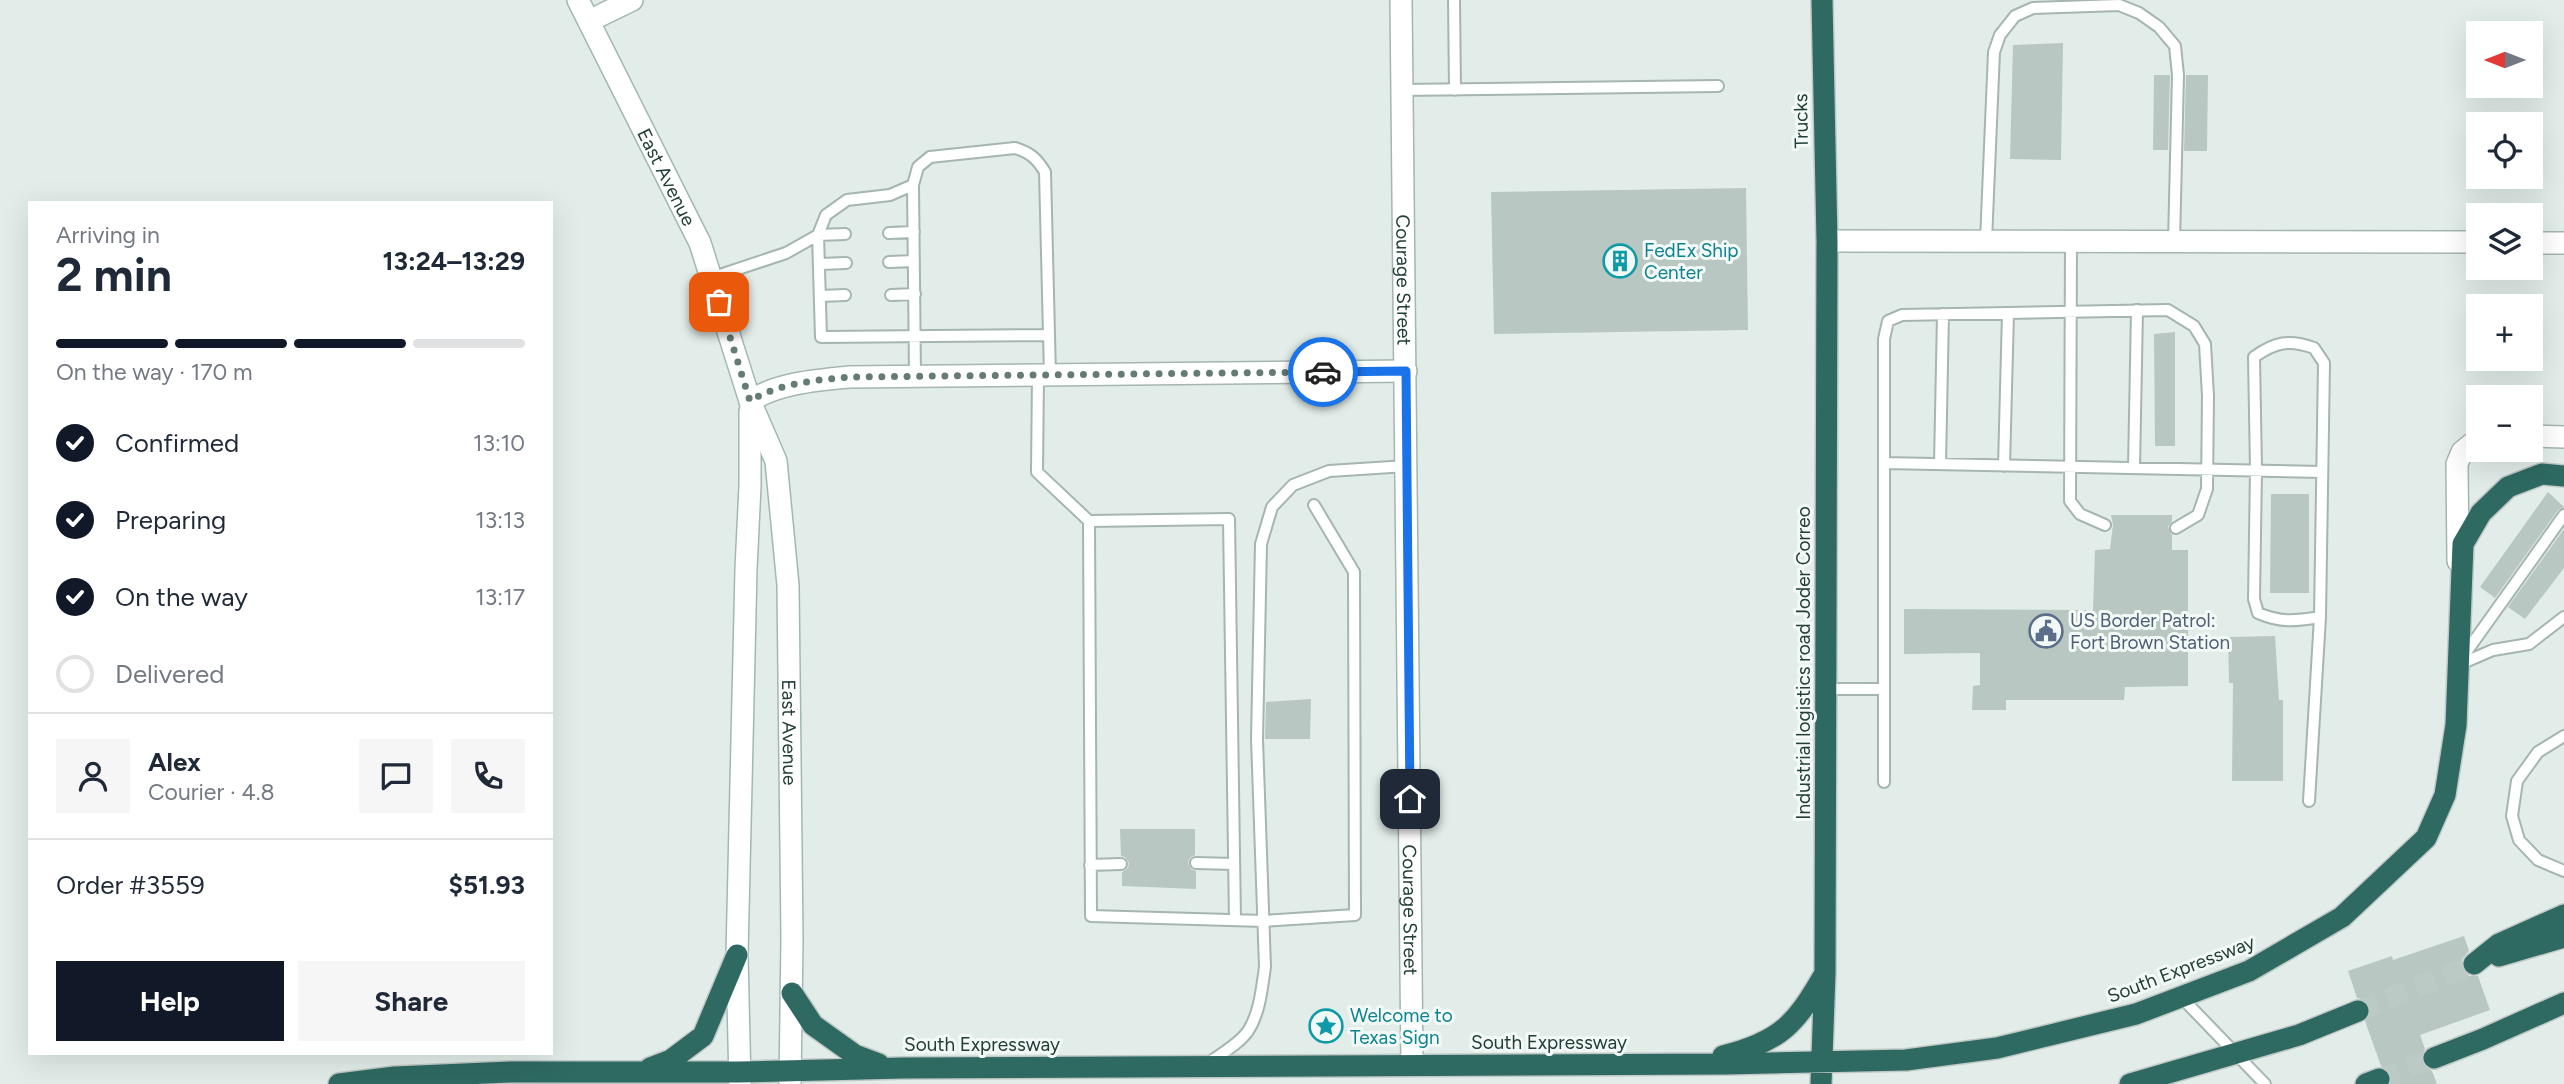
<!DOCTYPE html>
<html lang="en">
<head>
<meta charset="utf-8">
<style>
	:root { --surface:#fff; --page:#f6f6f7; --text:#1f2937; --muted:#747a83; --line:#e0e1e3; --accent:#111827 }
	body { margin:0; font-family:Figtree,sans-serif; background:var(--page); color:var(--text); height:100vh; display:flex; flex-direction:column; font-size:26px; white-space:nowrap }
	* { box-sizing:border-box; margin:0 }
	p { font-size:23px; color:var(--muted) }
	.icon { flex:none; width:38px; height:38px; fill:none; stroke:currentColor; stroke-width:2; stroke-linecap:round; stroke-linejoin:round }
	.map { position:relative; flex:1; overflow:hidden }
	.side { position:absolute; left:28px; top:201px; width:525px; height:854px; display:flex; flex-direction:column; background:var(--surface); border-radius:0px; box-shadow:0 7px 28px #0002 }
	.side>* { flex:none }
	.needle { width:46px; rotate:270deg }
	.buttons { position:absolute; left:2466px; top:21px; display:grid; gap:14px }
	.buttons a { display:grid; place-items:center; width:77px; height:77px; border-radius:0px; background:var(--surface); box-shadow:0 7px 28px #0002; font-size:35px }
	.pin { position:absolute; display:grid; place-items:center; width:60px; height:60px; color:#fff; margin:-30px; border-radius:14px; box-shadow:0 4px 10px #0006 }
	.courier { position:absolute; display:grid; place-items:center; width:70px; height:70px; margin:-35px; border:5px solid #1a73e8; border-radius:50%; background:#fff; color:#222; box-shadow:0 2px 9px #0007 }
	.overview em { font-style:normal; font-weight:700 }
	.overview div { display:flex; flex-direction:column-reverse }
	.overview { display:flex; align-items:center; justify-content:space-between; height:119px; padding:0 28px }
	h1 { font-size:46px; font-weight:700; line-height:52px }
	.bar { display:grid; grid-template-columns:repeat(4,1fr); gap:10px 7px; align-content:center; height:84px; padding:0 28px }
	.bar i { height:9px; border-radius:5px; background:var(--line) }
	.bar .on { background:var(--accent) }
	.bar p { grid-column:span 4 }
	.line { display:flex; align-items:center; gap:18px; padding:0 28px; border-top:2px solid var(--line) }
	.line div { flex:1 }
	.round { display:grid; place-items:center; flex:none; width:74px; height:74px; border-radius:0px; background:var(--page) }
	ol { padding:0 28px; list-style:none }
	li { display:flex; align-items:center; gap:21px; height:77px }
	li p { margin-inline-start:auto }
	li .icon { padding:7px; border-radius:50%; background:var(--accent); color:#fff; stroke-width:4 }
	li:last-child { color:var(--muted) }
	li i { width:38px; height:38px; border:4px solid var(--line); border-radius:50% }
	.button { display:flex; gap:14px; margin-top:auto; padding:14px 28px }
	.button a { flex:1; height:80px; border-radius:0px; background:var(--accent); color:#fff; font-size:28px; font-weight:700; line-height:80px; text-align:center }
	.button a+a { background:var(--page); color:var(--text) }
	.map>svg:first-child { display:block }
</style>
</head>
<body>
<div class="map">
<svg width="2564" height="1084" viewBox="0 0 2564 1084">
	<rect width="100%" height="100%" fill="#e2ede9"/>
	<!-- building -->
	<path fill="#b8c7c2" d="M 2063,43 L 2061,160 L 2010,159 L 2013,45 Z
		M 2154,75 L 2170,75 L 2168,150 L 2153,150 Z
		M 2186,75 L 2208,75 L 2207,151 L 2184,151 Z
		M 1746,188 L 1748,330 L 1494,334 L 1491,192 Z
		M 2175,332 L 2175,446 L 2155,446 L 2154,334 Z
		M 2548,492 L 2564,507 L 2558,510 L 2495,598 L 2480,587 Z
		M 2271,494 L 2309,494 L 2309,593 L 2270,593 Z
		M 2111,515 L 2172,515 L 2172,521 L 2168,527 L 2172,535 L 2172,550 L 2188,550 L 2188,686 L 2125,687 L 2124,700 L 2006,700 L 2006,710 L 1972,710 L 1973,686 L 1980,685 L 1980,653 L 1904,654 L 1904,609 L 2093,610 L 2095,550 L 2110,549 L 2113,525 Z
		M 2564,529 L 2564,568 L 2525,619 L 2508,607 Z
		M 2275,636 L 2279,700 L 2283,700 L 2283,781 L 2232,781 L 2233,683 L 2229,683 L 2228,637 Z
		M 1311,699 L 1310,739 L 1265,739 L 1266,702 Z
		M 1120,829 L 1195,829 L 1195,855 L 1190,858 L 1188,863 L 1191,869 L 1196,871 L 1196,889 L 1122,886 L 1122,872 L 1128,868 L 1129,863 L 1125,857 L 1121,856 Z
		M 2464,936 L 2469,951 L 2462,959 L 2461,967 L 2469,976 L 2478,976 L 2490,1010 L 2420,1035 L 2425,1049 L 2421,1055 L 2422,1062 L 2425,1068 L 2432,1071 L 2437,1084 L 2391,1084 L 2391,1074 L 2381,1066 L 2365,1021 L 2371,1013 L 2370,1007 L 2365,1000 L 2357,998 L 2348,971 L 2392,956 L 2393,960 Z"/>
	<g fill="none" stroke-linecap="round" stroke-linejoin="round">
		<!-- highway-tunnel -->
		<path stroke="#bccac6" stroke-width="21" stroke-dasharray="21 10" stroke-linecap="butt" d="M 2358,1011 L 2474,964
			M 2379,1079 L 2434,1058"/>
		<defs>
			<path id="lane" d="M 1454,0 L 1455,90
				M 1402,90 L 1718,86
				M 913,185 L 915,376
				M 889,233 L 914,232
				M 845,234 L 818,235 L 821,337 L 1049,335
				M 1986,241 L 1994,52 L 2000,35 L 2015,16 L 2033,8 L 2119,5 L 2139,13 L 2159,27 L 2175,46 L 2178,75 L 2174,242
				M 2071,241 L 2070,501 L 2080,514 L 2105,525
				M 889,262 L 914,261
				M 820,264 L 846,263
				M 711,278 L 786,253 L 818,235 L 826,215 L 847,200 L 890,195 L 913,185 L 918,167 L 930,157 L 1015,148 C 1031,153 1037,159 1045,172 L 1050,375
				M 891,295 L 915,294
				M 820,296 L 845,295
				M 1038,375 L 1037,472 L 1089,521 L 1091,916 L 1264,921 L 1355,915 L 1354,572 L 1314,505
				M 1884,463 L 2322,472
				M 1940,464 L 1943,314
				M 2004,466 L 2008,313
				M 2134,468 L 2137,310
				M 1089,521 L 1229,519 L 1235,920
				M 2462,658 L 2564,515
				M 2458,665 L 2493,650 L 2529,644 L 2564,617
				M 1826,689 L 1883,689
				M 2564,736 L 2538,752 L 2517,781 L 2512,816 L 2519,840 L 2538,860 L 2564,871
				M 1884,782 L 1884,339 L 1888,321 L 1902,315 L 2168,310 L 2194,326 L 2205,344 L 2208,396 L 2207,489 L 2198,515 L 2176,528
				M 2309,801 L 2320,617 L 2324,363 L 2314,348 C 2289,339 2275,342 2254,357 L 2256,470 L 2254,599 L 2258,613 C 2281,623 2295,621 2320,617
				M 1196,863 L 1234,864
				M 1090,865 L 1121,864
				M 2181,997 L 2265,1084
				M 1210,1062 C 1222,1053 1239,1044 1248,1031 C 1260,1013 1262,987 1265,967 L 1257,739 L 1261,544 L 1272,507 L 1293,485 L 1329,471 L 1407,466"/>
			<g id="street">
				<path id="s1" d="M 1401,0 L 1412,1065"/>
				<path d="M 589,21 L 632,0"/>
				<path d="M 1827,241 L 2478,242"/>
				<path d="M 2530,243 L 2564,243"/>
				<path d="M 750,401 C 778,383 817,380 849,377 L 1406,371"/>
				<path d="M 2530,436 L 2564,437"/>
				<path d="M 2458,561 L 2457,464 L 2462,452 L 2478,439"/>
			</g>
			<g id="secondary">
				<path id="s2" d="M 578,0 L 700,243 L 750,401 L 776,461 L 788,585 L 792,938 L 790,1084"/>
				<path d="M 740,1084 L 737,955 L 746,569 L 750,486 L 750,411"/>
			</g>
			<path id="highway" d="M 2499,956 L 2564,937
				M 2474,964 L 2499,944 L 2564,915
				M 792,993 L 813,1025 L 855,1055 L 879,1064
				M 1723,1056 C 1780,1042 1796,1024 1824,975
				M 2434,1058 L 2483,1039 L 2564,1003
				M 650,1068 L 671,1060 L 703,1036 L 737,955
				M 339,1084 L 395,1077 L 511,1072 L 739,1072 L 903,1068 L 1727,1064 L 1906,1060 L 1997,1048 L 2136,1014 L 2249,971 L 2342,917 L 2426,838 L 2445,795 L 2456,725 L 2463,544 L 2481,513 L 2508,487 L 2542,474 L 2564,476
				M 1821,1084 L 1825,973 L 1827,241 L 1822,0
				M 2130,1084 L 2299,1035 L 2358,1011
				M 2366,1084 L 2379,1079"/>
		</defs>
		<!-- lane casing -->
		<use href="#lane" stroke="#a5b5b0" stroke-width="14"/>
		<!-- street casing -->
		<use href="#street" stroke="#a5b5b0" stroke-width="24"/>
		<!-- secondary casing -->
		<use href="#secondary" stroke="#a1b8b2" stroke-width="24"/>
		<!-- highway casing -->
		<use href="#highway" stroke="#c1c9c7" stroke-width="24"/>
		<!-- lane -->
		<use href="#lane" stroke="#fff" stroke-width="10"/>
		<!-- street -->
		<use href="#street" stroke="#fff" stroke-width="21"/>
		<!-- secondary -->
		<use href="#secondary" stroke="#fff" stroke-width="21"/>
		<!-- highway -->
		<use href="#highway" stroke="#2e6a62" stroke-width="21"/>
	</g>
	<g fill="none" stroke-linecap="round" stroke-linejoin="round">
		<!-- done -->
		<path stroke="#657b76" stroke-width="7" stroke-dasharray="0 12.6" d="M 719,302 L 750,401 C 779,383 817,380 849,377 L 1323,372"/>
		<!-- route -->
		<path stroke="#1a73e8" stroke-width="9" d="M 1323,372 L 1406,371 L 1410,799"/>
	</g>
	<!-- icons -->
	<defs>
		<symbol id="building-ring" viewBox="-11 -11 22 22"><circle r="9.5" fill="#f3f9f6" stroke="#0f9aa8" stroke-width="1.5"/><path d="M-4-6H4V6H1V3H-1V6H-4ZM-2.5-4.3h1.7v1.8h-1.7ZM.8-4.3h1.7v1.8H.8ZM-2.5-1h1.7V.8h-1.7ZM.8-1h1.7V.8H.8Z" fill="#0f9aa8"/></symbol>
		<symbol id="civic-ring" viewBox="-11 -11 22 22"><circle r="9.5" fill="#f3f9f6" stroke="#5c6f8a" stroke-width="1.5"/><path d="M-.6-6.5H3V-4.5H.6V-3L4-1V1h2V6H-6V1h2V-1L-.6-3ZM-1.2 2.5V6h2.4V2.5Z" fill="#5c6f8a"/></symbol>
		<symbol id="sight-ring" viewBox="-11 -11 22 22"><circle r="9.5" fill="#f3f9f6" stroke="#0f9aa8" stroke-width="1.5"/><path d="M0-6L1.8-2.2L6-1.7L2.9 1.2L3.7 5.4L0 3.3L-3.7 5.4L-2.9 1.2L-6-1.7L-1.8-2.2Z" fill="#0f9aa8"/></symbol>
	</defs>
	<g fill-rule="evenodd">
		<use href="#building-ring" x="1601" y="242" width="38" height="38"/>
		<use href="#civic-ring" x="2027" y="612" width="38" height="38"/>
		<use href="#sight-ring" x="1307" y="1007" width="38" height="38"/>
	</g>
	<g text-anchor="middle" dominant-baseline="central" stroke-width="6" stroke-linejoin="round" paint-order="stroke">
		<!-- street labels -->
		<g font-size="19" fill="#223e38" stroke="#f3f9f6">
			<text transform="translate(1801 121) rotate(-91)">Trucks</text>
			<text stroke="none"><textPath href="#s2" startOffset="198">East Avenue</textPath></text>
			<text stroke="none"><textPath href="#s1" startOffset="280">Courage Street</textPath></text>
			<text transform="translate(1803 663) rotate(-90)">Industrial logistics road Joder Correo</text>
			<text stroke="none"><textPath href="#s2" startOffset="775">East Avenue</textPath></text>
			<text stroke="none"><textPath href="#s1" startOffset="910">Courage Street</textPath></text>
			<text transform="translate(2181 969) rotate(-21)">South Expressway</text>
			<text x="1549" y="1042">South Expressway</text>
			<text x="982" y="1044">South Expressway</text>
		</g>
		<!-- culture labels -->
		<g font-size="19" fill="#0d838f" stroke="#f3f9f6" text-anchor="start">
			<text x="1644" y="250">FedEx Ship<tspan x="1644" dy="22">Center</tspan></text>
			<text x="1350" y="1015">Welcome to<tspan x="1350" dy="22">Texas Sign</tspan></text>
		</g>
		<!-- service labels -->
		<g font-size="19" fill="#4e5e75" stroke="#f3f9f6" text-anchor="start">
			<text x="2070" y="620">US Border Patrol:<tspan x="2070" dy="22">Fort Brown Station</tspan></text>
		</g>
	</g>
</svg>
<div class="buttons">
<a><svg class="needle" viewBox="-14 -14 28 28"><path d="M0-13l5 13h-10z" fill="#e53935"/><path d="M0 13l5-13h-10z" fill="#747a83"/></svg></a>
<a><svg class="icon" aria-label="locate" viewBox="0 0 24 24"><circle cx="12" cy="12" r="6"/><path d="M12 2v4M12 18v4M2 12h4M18 12h4"/></svg></a>
<a><svg class="icon" aria-label="layers" viewBox="0 0 24 24"><path d="M12 4l9 5-9 5-9-5zM3 14l9 5 9-5"/></svg></a>
<a>+</a>
<a>−</a>
</div>
<div class="pin" style="left:719px;top:302px;background:#ea580c"><svg class="icon" aria-label="bag" viewBox="0 0 24 24"><path d="M5 8h14l-1 12H6zM9 8a3 3 0 0 1 6 0"/></svg></div>
<div class="pin" style="left:1410px;top:799px;background:#1f2937"><svg class="icon" aria-label="home" viewBox="0 0 24 24"><path d="M3 11l9-7 9 7M6 9v11h12V9"/></svg></div>
<div class="courier" style="left:1323px;top:372px"><svg class="icon" aria-label="car" viewBox="0 0 24 24"><path d="M5 17H2v-5l4-1 3-4h7l3 4 3 1v5h-3M9 17h6M6 11h13"/><circle cx="7" cy="17" r="2"/><circle cx="17" cy="17" r="2"/></svg></div>
<section class="side">
<div class="overview"><div><h1>2 min</h1><p>Arriving in</p></div><em>13:24–13:29</em></div>
<div class="bar"><i class="on"></i><i class="on"></i><i class="on"></i><i></i><p>On the way · 170 m</p></div>
<ol>
<li><svg class="icon" aria-label="check" viewBox="0 0 24 24"><path d="M5 12l5 5 9-10"/></svg>Confirmed<p>13:10</p></li>
<li><svg class="icon" aria-label="check" viewBox="0 0 24 24"><path d="M5 12l5 5 9-10"/></svg>Preparing<p>13:13</p></li>
<li><svg class="icon" aria-label="check" viewBox="0 0 24 24"><path d="M5 12l5 5 9-10"/></svg>On the way<p>13:17</p></li>
<li><i></i>Delivered</li>
</ol>
<div class="line" style="height:126px"><a class="round"><svg class="icon" aria-label="person" viewBox="0 0 24 24"><circle cx="12" cy="8" r="4"/><path d="M4 21q1-7 8-7t8 7"/></svg></a><div><b>Alex</b><p>Courier · 4.8</p></div><a class="round"><svg class="icon" aria-label="chat" viewBox="0 0 24 24"><path d="M4 5h16v11H9l-5 4z"/></svg></a><a class="round"><svg class="icon" aria-label="phone" viewBox="0 0 24 24"><path d="M5 4h4l2 5-3 2q2 4 5 5l2-3 5 2v4C11 20 4 13 5 4z"/></svg></a></div>
<div class="line" style="height:91px"><div>Order #3559</div><b>$51.93</b></div>
<div class="button"><a>Help</a><a>Share</a></div>
</section>
</div>
</body>
</html>
